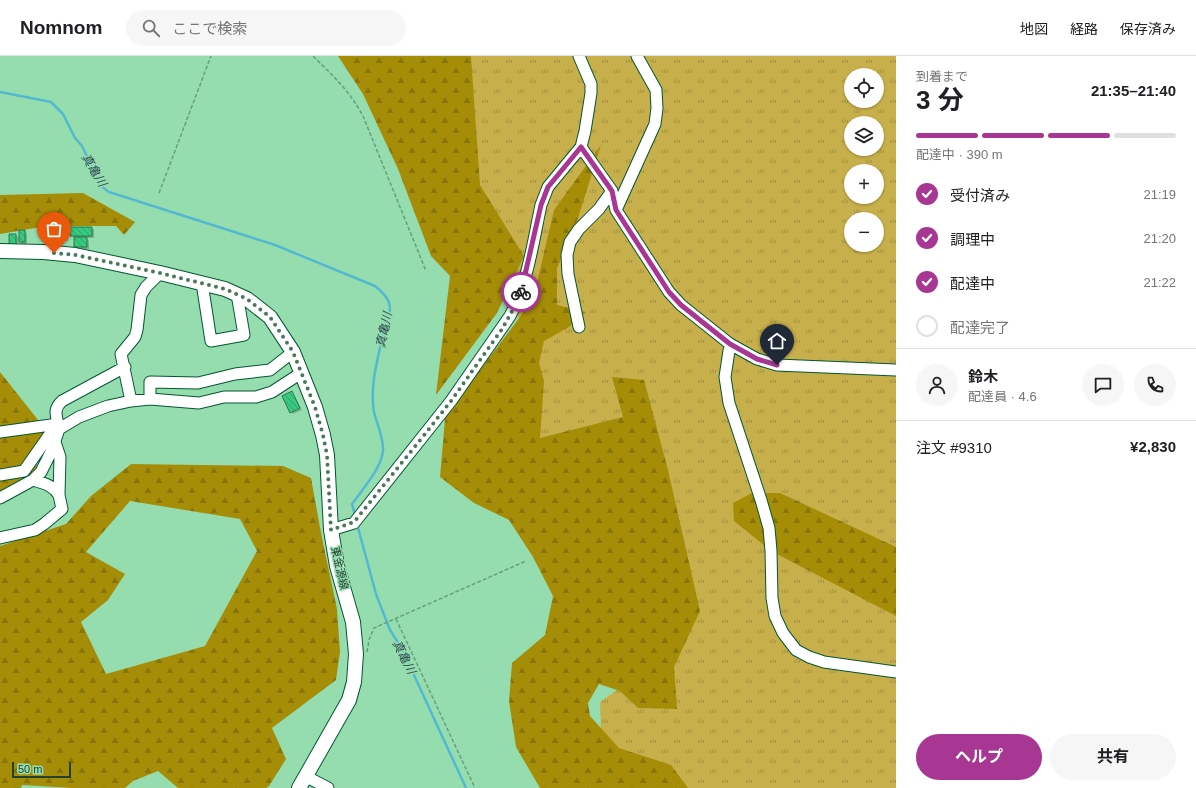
<!DOCTYPE html>
<html lang="ja">
<head>
<meta charset="utf-8">
<style>
	:root { --surface:#fff; --page:#f6f6f6; --text:#202124; --muted:#757577; --line:#e0e0e0; --accent:#a73793 }
	body { margin:0; font-family:Helvetica,"Noto Sans JP",sans-serif; background:var(--page); color:var(--text); height:100vh; display:flex; flex-direction:column; font-size:15px; white-space:nowrap }
	* { box-sizing:border-box; margin:0 }
	p { font-size:13px; color:var(--muted) }
	.icon { flex:none; width:22px; height:22px; fill:none; stroke:currentColor; stroke-width:2; stroke-linecap:round; stroke-linejoin:round }
	.map { position:relative; flex:1; overflow:hidden }
	.side { display:flex; flex-direction:column; background:var(--surface); width:300px }
	.side>* { flex:none }
	.buttons { position:absolute; left:844px; top:12px; display:grid; gap:8px }
	.buttons a { display:grid; place-items:center; width:40px; height:40px; border-radius:50%; background:var(--surface); box-shadow:0 1px 3px #0004; font-size:20px }
	.scale { position:absolute; left:12px; bottom:10px; width:59px; box-sizing:border-box; padding-left:4px; border:2px solid #23412f; border-top:0; font-size:11px; line-height:14px; white-space:nowrap; color:#23412f; -webkit-text-stroke:3px #95ddaf; paint-order:stroke }
	.pin { position:absolute; display:grid; place-items:center; width:34px; height:34px; color:#fff; margin:-41px -17px; border-radius:50% 50% 50% 0; rotate:-45deg; box-shadow:0 0 4px #0007 }
	.pin .icon { rotate:45deg }
	.courier { position:absolute; display:grid; place-items:center; width:40px; height:40px; margin:-20px; border:3px solid #a73793; border-radius:50%; background:#fff; color:#222; box-shadow:0 1px 5px #0007 }
	.head em { font-style:normal; font-weight:700 }
	.head div { display:flex; flex-direction:column-reverse }
	.head { display:flex; align-items:center; justify-content:space-between; height:68px; padding:0 20px }
	h1 { font-size:26px; font-weight:700; line-height:30px }
	.bar { display:grid; grid-template-columns:repeat(4,1fr); gap:6px 4px; align-content:center; height:48px; padding:0 20px }
	.bar i { height:5px; border-radius:3px; background:var(--line) }
	.bar .on { background:var(--accent) }
	.bar p { grid-column:span 4 }
	.line { display:flex; align-items:center; gap:10px; padding:0 20px; border-top:1px solid var(--line) }
	.line div { flex:1 }
	.round { display:grid; place-items:center; flex:none; width:42px; height:42px; border-radius:21px; background:var(--page) }
	ol { padding:0 20px; list-style:none }
	li { display:flex; align-items:center; gap:12px; height:44px }
	li p { margin-inline-start:auto }
	li .icon { padding:4px; border-radius:50%; background:var(--accent); color:#fff; stroke-width:4 }
	li:last-child { color:var(--muted) }
	li i { width:22px; height:22px; border:2px solid var(--line); border-radius:50% }
	.button { display:flex; gap:8px; margin-top:auto; padding:8px 20px }
	.button a { flex:1; height:46px; border-radius:24px; background:var(--accent); color:#fff; font-size:16px; font-weight:700; line-height:46px; text-align:center }
	.button a+a { background:var(--page); color:var(--text) }
	header { display:flex; align-items:center; gap:24px; box-sizing:border-box; height:56px; padding:0 20px; background:var(--surface); border-bottom:1px solid var(--line) }
	header strong { font-size:19px }
	nav { display:flex; gap:22px; margin-inline-start:auto; font-size:14px }
	.search { width:280px; height:36px; background:var(--page); display:flex; align-items:center; gap:10px; box-sizing:border-box; padding:0 14px; border-radius:22px; color:var(--muted); font-size:15px }
	main { display:flex; flex:1; min-height:0 }
	.map>svg:first-child { display:block }
</style>
</head>
<body>
<header>
<strong>Nomnom</strong>
<div class="search"><svg class="icon" aria-label="search" viewBox="0 0 24 24"><circle cx="10" cy="10" r="6"/><path d="M15 15l6 6"/></svg>ここで検索</div>
<nav><a>地図</a><a>経路</a><a>保存済み</a></nav>
</header>
<main>
<div class="map">
<svg width="896" height="732" viewBox="0 0 896 732">
	<defs>
		<pattern id="grass-tufts" width="24" height="20" patternUnits="userSpaceOnUse"><rect width="24" height="20" fill="#c7af4b"/><path d="M3 7l-1-3M5 7V3M7 7l1-3M15 17l-1-3M17 17v-4M19 17l1-3" fill="none" stroke="#a1903f"/></pattern>
		<pattern id="forest-firs" width="22" height="20" patternUnits="userSpaceOnUse"><rect width="22" height="20" fill="#a68d08"/><path d="M5 1l3.5 6h-7zM16 11l3.5 6h-7z" fill="#877509"/></pattern>
		<pattern id="building-back-hatch" width="6" height="6" patternUnits="userSpaceOnUse"><rect width="6" height="6" fill="#36ca7e"/><path d="M-1 5l2 2M0 0l6 6M5-1l2 2" fill="none" stroke="#2da668"/></pattern>
	</defs>
	<rect width="100%" height="100%" fill="#95ddaf"/>
	<!-- grass -->
	<path fill="url(#grass-tufts)" fill-rule="evenodd" d="M 430,0 L 896,0 L 896,732 L 608,732 L 602,708 L 600,646 L 658,605 L 535,398 L 514,234 L 459,85 ZM 851,19 L 877,19 L 877,45 L 851,45 ZM 851,67 L 877,67 L 877,93 L 851,93 ZM 851,115 L 877,115 L 877,141 L 851,141 ZM 851,163 L 877,163 L 877,189 L 851,189 Z"/>
	<!-- forest -->
	<path fill="url(#forest-firs)" fill-rule="evenodd" d="M 338,0 L 471,0 L 480,129 L 524,200 L 497,257 L 436,339 L 450,220 L 431,200 L 398,113 L 363,38 Z
		M 601,89 L 577,165 L 557,212 L 557,249 L 586,256 L 569,271 L 544,285 L 539,307 L 544,325 L 540,382 L 623,361 L 612,321 L 644,324 L 668,414 L 700,555 L 674,611 L 677,653 L 638,652 L 620,635 L 599,628 L 588,647 L 590,660 L 619,692 L 671,709 L 688,732 L 540,732 L 516,691 L 509,645 L 512,607 L 545,579 L 553,540 L 533,501 L 509,464 L 474,447 L 440,421 L 445,363 L 456,339 L 485,307 L 533,244 L 554,154 Z
		M 83,137 L 135,166 L 124,179 L 116,170 L 47,170 L 0,178 L 0,139 Z
		M 0,316 L 46,374 L 35,415 L 0,435 Z
		M 131,408 L 283,410 L 311,422 L 322,482 L 337,553 L 340,596 L 336,624 L 272,672 L 286,703 L 269,730 L 266,732 L 178,732 L 158,715 L 133,725 L 125,732 L 72,732 L 22,729 L 21,732 L 0,732 L 0,490 L 66,468 L 91,440 ZM 130,445 L 240,463 L 257,495 L 205,590 L 106,618 L 81,566 L 108,544 L 125,518 L 86,496 Z
		M 752,437 L 780,437 L 896,491 L 896,560 L 771,495 L 734,465 L 733,447 Z"/>
	<!-- shadow -->
	<path fill="#0003" d="M 91,172 L 94,174 L 94,182 L 86,182 L 89,185 L 89,193 L 77,193 L 75,190 L 75,182 L 71,179 Z
		M 52,173 L 65,173 L 68,175 L 68,185 L 55,185 L 52,182 Z
		M 25,175 L 27,178 L 27,188 L 22,188 L 18,184 L 18,192 L 13,192 L 16,179 L 20,183 Z
		M 292,336 L 302,354 L 293,358 L 291,356 Z"/>
	<g fill="none" stroke-linecap="round" stroke-linejoin="round">
		<!-- stream -->
		<path stroke="#54b8d0" stroke-width="2.5" d="M 0,36 L 51,46 L 63,58 L 75,82 L 82,90 L 101,130 L 109,136 L 275,189 L 375,230 C 389,241 395,251 385,268 C 380,296 369,327 374,356 C 377,369 384,382 383,395 C 381,413 362,434 352,448 L 355,459
			M 357,468 L 376,538 L 390,574 L 402,593 L 466,732"/>
	</g>
	<!-- building -->
	<path fill="url(#building-back-hatch)" stroke="#2d764d" d="M 70,171 L 92,171 L 92,180 L 70,180 Z
		M 51,172 L 65,172 L 65,183 L 51,183 Z
		M 19,174 L 25,174 L 25,186 L 19,186 Z
		M 9,178 L 16,178 L 16,190 L 9,190 Z
		M 74,181 L 87,181 L 87,191 L 74,191 Z
		M 292,335 L 300,352 L 290,357 L 282,340 Z"/>
	<g fill="none" stroke-linecap="round" stroke-linejoin="round">
		<defs>
			<path id="minor" d="M 581,91 L 612,135 L 616,154 L 669,236 L 681,249 L 730,288 L 757,303 L 777,309 L 896,314
				M 616,154 L 655,68 L 657,52 L 656,34 L 637,0
				M 202,227 L 211,285 L 244,279 L 237,238
				M 579,271 L 568,218 L 567,199 L 570,186 L 579,173 L 599,153 L 612,135
				M 730,288 L 725,321 L 729,347 L 761,444 L 769,472 L 771,495 L 772,542 L 775,560 L 783,577 L 796,594 L 809,601 L 824,606 L 896,616
				M 150,343 L 150,326 L 198,327 L 235,318 L 270,314 L 293,296
				M 131,345 L 121,298 L 135,281 L 137,274 L 141,239 L 146,231 L 160,217
				M 59,373 C 57,361 52,354 62,345 L 125,311
				M 0,376 L 51,369 L 59,373 L 50,378 L 24,415 L 0,419
				M 33,424 C 43,427 53,429 59,439
				M 0,442 L 33,424 L 41,416 L 52,394 L 59,373 L 79,361 L 108,350 L 131,345 L 150,343 L 199,347 L 224,341 L 256,341 L 272,336 L 295,321 L 303,319
				M 331,474 L 354,467 L 451,345 L 510,260 C 528,226 533,186 541,149 L 548,131 L 581,91 L 585,75 L 591,37 L 591,28 L 579,0
				M 0,482 L 35,474 L 44,468 L 62,453 L 59,439 L 60,401 L 55,386
				M 305,720 L 328,732"/>
			<path id="major" d="M 0,195 L 43,196 L 75,199 L 160,217 L 225,233 L 247,243 L 270,261 L 293,296 L 315,351 L 323,379 L 327,399 L 331,474 L 337,510 L 353,566 L 356,598 L 354,626 L 349,644 L 299,732"/>
		</defs>
		<!-- minor casing -->
		<use href="#minor" stroke="#025731" stroke-width="13"/>
		<!-- major casing -->
		<use href="#major" stroke="#025731" stroke-width="16"/>
		<!-- path -->
		<path stroke="#679f7c" stroke-width="1.5" stroke-dasharray="4 2" stroke-linecap="butt" d="M 313,0 C 333,20 349,34 363,60 L 426,215
			M 159,137 L 211,0
			M 396,563 L 475,732
			M 367,596 L 369,584 L 374,572 L 526,505"/>
		<!-- minor -->
		<use href="#minor" stroke="#fff" stroke-width="11"/>
		<!-- major -->
		<use href="#major" stroke="#fff" stroke-width="14"/>
	</g>
	<g fill="none" stroke-linecap="round" stroke-linejoin="round">
		<!-- done -->
		<path stroke="#4b785c" stroke-width="4" stroke-dasharray="0 7.2" d="M 54,197 L 75,199 L 160,217 L 225,233 L 247,243 L 270,261 L 293,296 L 315,351 L 323,379 L 327,399 L 331,474 L 354,466 L 425,378 L 451,345 L 502,273 L 516,248 L 521,236"/>
		<!-- route -->
		<path stroke="#a73793" stroke-width="5" d="M 521,236 L 541,149 L 548,131 L 581,91 L 612,135 L 616,154 L 669,236 L 681,249 L 730,288 L 757,303 L 777,309"/>
	</g>
	<g text-anchor="middle" dominant-baseline="central" stroke-width="3" stroke-linejoin="round" paint-order="stroke">
		<!-- street labels -->
		<g font-size="11" fill="#23412f" stroke="#95ddaf">
			<text transform="translate(340 512) rotate(77)">東金源線</text>
		</g>
		<!-- water labels -->
		<g font-size="12" font-style="italic" fill="#2b4a51" stroke="#95ddaf">
			<text transform="translate(94 114) rotate(59)">真亀川</text>
			<text transform="translate(384 274) rotate(-78)">真亀川</text>
			<text transform="translate(404 601) rotate(63)">真亀川</text>
		</g>
	</g>
</svg>
<div class="buttons">
<a><svg class="icon" aria-label="locate" viewBox="0 0 24 24"><circle cx="12" cy="12" r="6"/><path d="M12 2v4M12 18v4M2 12h4M18 12h4"/></svg></a>
<a><svg class="icon" aria-label="layers" viewBox="0 0 24 24"><path d="M12 4l9 5-9 5-9-5zM3 14l9 5 9-5"/></svg></a>
<a>+</a>
<a>−</a>
</div>
<div class="scale">50 m</div>
<div class="pin" style="left:54px;top:197px;background:#ea580c"><svg class="icon" aria-label="bag" viewBox="0 0 24 24"><path d="M5 8h14l-1 12H6zM9 8a3 3 0 0 1 6 0"/></svg></div>
<div class="pin" style="left:777px;top:309px;background:#1f2937"><svg class="icon" aria-label="home" viewBox="0 0 24 24"><path d="M3 11l9-7 9 7M6 9v11h12V9"/></svg></div>
<div class="courier" style="left:521px;top:236px"><svg class="icon" aria-label="bike" viewBox="0 0 24 24"><circle cx="6" cy="16" r="4"/><circle cx="18" cy="16" r="4"/><path d="M6 16l4-8h5l3 8M10 8l3 8H6M13 5h3"/></svg></div>
</div>
<section class="side">
<div class="head"><div><h1>3 分</h1><p>到着まで</p></div><em>21:35–21:40</em></div>
<div class="bar"><i class="on"></i><i class="on"></i><i class="on"></i><i></i><p>配達中 · 390 m</p></div>
<ol>
<li><svg class="icon" aria-label="check" viewBox="0 0 24 24"><path d="M5 12l5 5 9-10"/></svg>受付済み<p>21:19</p></li>
<li><svg class="icon" aria-label="check" viewBox="0 0 24 24"><path d="M5 12l5 5 9-10"/></svg>調理中<p>21:20</p></li>
<li><svg class="icon" aria-label="check" viewBox="0 0 24 24"><path d="M5 12l5 5 9-10"/></svg>配達中<p>21:22</p></li>
<li><i></i>配達完了</li>
</ol>
<div class="line" style="height:72px"><a class="round"><svg class="icon" aria-label="person" viewBox="0 0 24 24"><circle cx="12" cy="8" r="4"/><path d="M4 21q1-7 8-7t8 7"/></svg></a><div><b>鈴木</b><p>配達員 · 4.6</p></div><a class="round"><svg class="icon" aria-label="chat" viewBox="0 0 24 24"><path d="M4 5h16v11H9l-5 4z"/></svg></a><a class="round"><svg class="icon" aria-label="phone" viewBox="0 0 24 24"><path d="M5 4h4l2 5-3 2q2 4 5 5l2-3 5 2v4C11 20 4 13 5 4z"/></svg></a></div>
<div class="line" style="height:52px"><div>注文 #9310</div><b>¥2,830</b></div>
<div class="button"><a>ヘルプ</a><a>共有</a></div>
</section>
</main>
</body>
</html>
